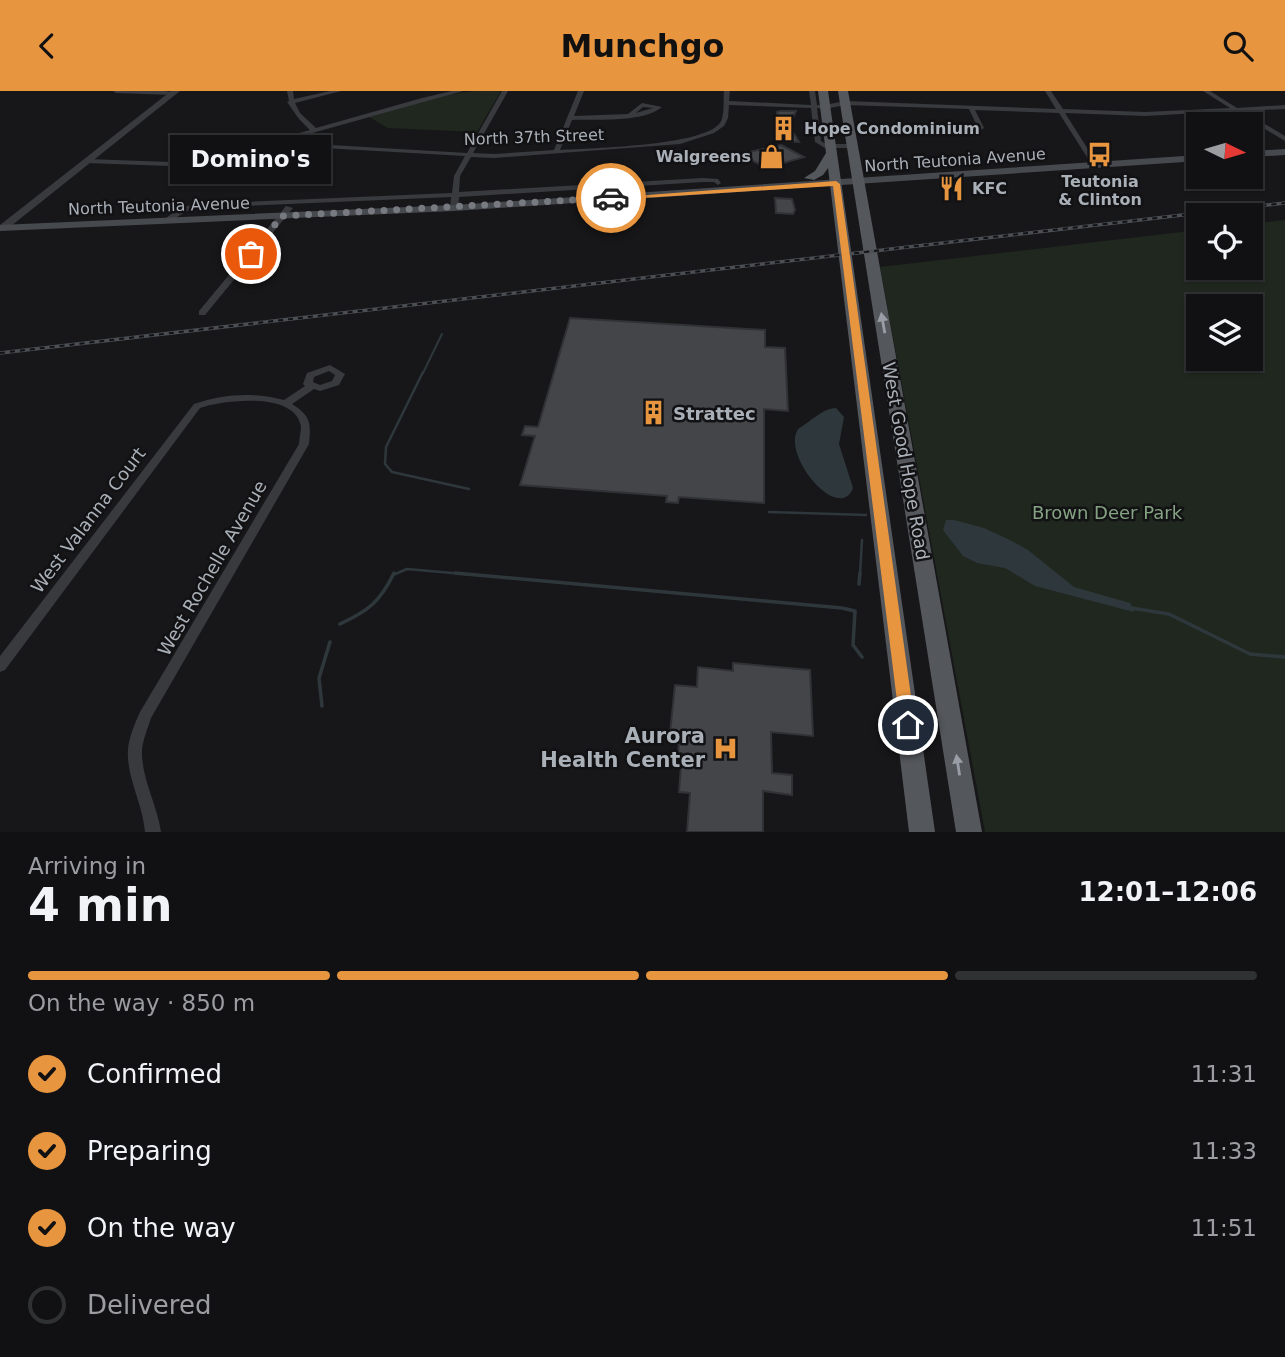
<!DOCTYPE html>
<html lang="en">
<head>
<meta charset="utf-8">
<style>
	:root { --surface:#111113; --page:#1a1a1c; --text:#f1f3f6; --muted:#9c9da0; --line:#303133; --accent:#e89540 }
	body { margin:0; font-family:"DejaVu Sans",sans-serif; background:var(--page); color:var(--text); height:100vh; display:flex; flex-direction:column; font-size:26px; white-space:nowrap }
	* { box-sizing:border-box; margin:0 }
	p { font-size:23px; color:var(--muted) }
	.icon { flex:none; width:38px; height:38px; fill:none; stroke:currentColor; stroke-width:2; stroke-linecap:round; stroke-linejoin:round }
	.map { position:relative; height:741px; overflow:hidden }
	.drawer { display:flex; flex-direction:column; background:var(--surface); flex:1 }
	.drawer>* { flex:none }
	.needle { width:46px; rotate:95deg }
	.buttons { position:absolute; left:1186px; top:21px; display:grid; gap:14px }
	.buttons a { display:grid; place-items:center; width:77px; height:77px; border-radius:0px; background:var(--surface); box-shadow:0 2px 5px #0004,0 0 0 2px var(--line); font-size:35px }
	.pin { position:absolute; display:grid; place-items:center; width:60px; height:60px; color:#fff; margin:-30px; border:4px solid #fff; border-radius:50%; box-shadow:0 2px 7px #0007 }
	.courier { position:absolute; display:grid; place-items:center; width:70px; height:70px; margin:-35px; border:5px solid #e89540; border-radius:50%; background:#fff; color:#222; box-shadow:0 2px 9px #0007 }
	.bubble { position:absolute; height:49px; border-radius:0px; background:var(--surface); box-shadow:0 2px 5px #0004,0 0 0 2px var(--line); font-size:23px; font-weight:800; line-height:49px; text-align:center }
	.summary em { font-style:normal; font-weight:800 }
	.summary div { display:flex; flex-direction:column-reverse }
	.summary { display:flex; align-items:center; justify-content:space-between; height:119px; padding:0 28px }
	h1 { font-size:46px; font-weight:800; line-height:52px }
	.bar { display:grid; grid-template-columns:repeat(4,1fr); gap:10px 7px; align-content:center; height:84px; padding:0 28px }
	.bar i { height:9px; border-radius:5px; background:var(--line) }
	.bar .active { background:var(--accent) }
	.bar p { grid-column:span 4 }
	ol { padding:0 28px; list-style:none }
	li { display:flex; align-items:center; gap:21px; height:77px }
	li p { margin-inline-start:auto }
	li .icon { padding:7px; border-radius:50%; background:var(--accent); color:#111; stroke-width:4 }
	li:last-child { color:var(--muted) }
	li i { width:38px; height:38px; border:4px solid var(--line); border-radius:50% }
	header { display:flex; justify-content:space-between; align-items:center; height:91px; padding:0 28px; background:var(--accent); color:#111; font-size:32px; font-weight:800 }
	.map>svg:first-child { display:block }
</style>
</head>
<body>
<header><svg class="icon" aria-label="back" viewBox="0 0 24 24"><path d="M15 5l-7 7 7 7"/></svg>Munchgo<svg class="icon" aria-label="search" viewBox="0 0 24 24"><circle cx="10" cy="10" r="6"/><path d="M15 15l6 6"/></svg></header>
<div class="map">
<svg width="1285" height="741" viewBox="0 0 1285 741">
	<rect width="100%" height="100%" fill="#171719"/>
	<!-- green -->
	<path fill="#1f271f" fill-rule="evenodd" d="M 475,0 L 501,0 L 477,41 L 388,37 L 369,26 L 444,4 Z
		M 1285,129 L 1285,741 L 985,741 L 880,176 L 1199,139 L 1199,177 L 1251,177 L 1251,133 ZM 1199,215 L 1251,215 L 1251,268 L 1199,268 Z"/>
	<!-- water -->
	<path fill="#2e383c" d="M 836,317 L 844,326 L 839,353 L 853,397 C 839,433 781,365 798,338 C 812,330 821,318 836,317 Z
		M 946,429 L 954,429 L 984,437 L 1012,450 L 1028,459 L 1074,496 L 1130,512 L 1134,521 L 1035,495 L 1005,477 L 977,472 L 963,465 L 943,439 Z"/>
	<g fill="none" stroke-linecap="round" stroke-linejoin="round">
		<!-- stream-far2 -->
		<path stroke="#2e383c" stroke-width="2" d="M 423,282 L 442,243"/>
		<!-- stream-far1 -->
		<path stroke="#2e383c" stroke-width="2.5" d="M 423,281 L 386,356 L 385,373 L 392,381 L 469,398
			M 769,421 L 866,424
			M 393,484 L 407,478 L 475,484
			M 860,484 L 862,449"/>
		<!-- stream -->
		<path stroke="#2e383c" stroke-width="3.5" d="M 455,482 L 842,517 L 855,520 L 853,554 L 862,566
			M 859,493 L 860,482
			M 1131,517 L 1169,523 L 1250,563 L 1285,566
			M 340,533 C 368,520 380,511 394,482
			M 322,615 L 319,587 L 330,551"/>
	</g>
	<!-- building -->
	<path fill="#444549" stroke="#313235" stroke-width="2" d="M 780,20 L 796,20 L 789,35 L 799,51 L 779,50 L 777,21 Z
		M 781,54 L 804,66 L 766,77 L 741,63 Z
		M 775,107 L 792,108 L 795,119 L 793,123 L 776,122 Z
		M 570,227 L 765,239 L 765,256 L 785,257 L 788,320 L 764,318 L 764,412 L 679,406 L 678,412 L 666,411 L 667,405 L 520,394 L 535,345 L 522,344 L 525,335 L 538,336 Z
		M 733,572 L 810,579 L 813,645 L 771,641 L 772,682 L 792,684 L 792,704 L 763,700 L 763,741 L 687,741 L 690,702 L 679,701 L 682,662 L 678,662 L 679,653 L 669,652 L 675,594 L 697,596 L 698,576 L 733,580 Z"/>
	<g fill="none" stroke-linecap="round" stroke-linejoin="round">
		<!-- minor -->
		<path fill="#383a3e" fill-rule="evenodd" d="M 113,0 L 165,0 L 176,2 L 173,4 L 116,2 Z
			M 287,0 L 293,0 L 294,8 L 330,0 L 341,0 L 295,12 L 300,22 L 316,37 L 422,7 L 452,0 L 463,0 L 280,51 L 467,62 L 502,0 L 508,0 L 473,62 L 494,63 L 554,59 L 578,0 L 584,0 L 574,25 L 628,23 L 642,12 L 662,16 C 642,32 597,28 572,29 L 560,59 C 591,57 703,55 720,32 C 725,25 723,9 724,0 L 730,0 L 729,10 L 811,14 L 809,0 L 815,0 L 817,14 L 825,14 L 845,10 L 1056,18 L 1045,0 L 1051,0 L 1063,18 L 1145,21 L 1230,17 L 1203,0 L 1210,0 L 1237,17 L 1285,14 L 1285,18 L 1243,20 L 1285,45 L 1285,50 L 1235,20 L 1145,25 L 1065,22 L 1098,74 L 1095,76 L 1092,74 L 1059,22 L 975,19 L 984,37 L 981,39 L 978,37 L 969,18 L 845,14 L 825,18 L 817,17 L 821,50 L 826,53 L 851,53 L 854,55 L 851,57 L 825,57 L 815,51 L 811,17 L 729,14 L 728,27 L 724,35 L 714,42 L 680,53 L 494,67 L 471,66 L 460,85 L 459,101 L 703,87 L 718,88 L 721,92 L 718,94 L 714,91 L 703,91 L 459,106 L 458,117 L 454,119 L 450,117 L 451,106 L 197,117 L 185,121 L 168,132 L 165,132 L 165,128 L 179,117 L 197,113 L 452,102 L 454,85 L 465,65 L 270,54 L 219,69 L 170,75 L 87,72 L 84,70 L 87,68 L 170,71 L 218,65 L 310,39 L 299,28 L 287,11 L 289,10 ZM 643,16 L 653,17 L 636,22 Z
			M 286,115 L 293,117 L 205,224 L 199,224 L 199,220 Z
			M 330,274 L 345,283 L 339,294 L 320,300 L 314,298 L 292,313 C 311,325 311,332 309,353 L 151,627 C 148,637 143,648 142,659 C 141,687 157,713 161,741 L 145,741 C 143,713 126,686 128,658 C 129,646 135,632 140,621 L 299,353 C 299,348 301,341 301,336 C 296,300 223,309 200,317 L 5,579 L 0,581 L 0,565 L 194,313 C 224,303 253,301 284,309 L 305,295 L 303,293 L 307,282 ZM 329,280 L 335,284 L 332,290 L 320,294 L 313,291 L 314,286 Z"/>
		<!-- tertiary -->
		<path fill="#383a3e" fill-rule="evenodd" d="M 171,0 L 180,0 L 6,139 L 0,139 L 0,134 Z"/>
		<!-- secondary -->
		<path fill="#46494e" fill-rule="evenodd" d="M 1285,58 L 1285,64 L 1251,66 L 1251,60 Z
			M 1199,64 L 1199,70 L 454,120 L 0,140 L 0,134 L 454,114 Z"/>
		<!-- primary -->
		<path fill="#54575c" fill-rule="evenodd" d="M 818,0 L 828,0 L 935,741 L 909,741 L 828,77 L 823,84 L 814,89 L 804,87 L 815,80 L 826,62 Z
			M 838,0 L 848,0 L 982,741 L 956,741 Z"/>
		<defs>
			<path id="rail" d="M 0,262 L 1285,112"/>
		</defs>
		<!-- rail casing -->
		<use href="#rail" stroke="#4b4e53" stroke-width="3.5"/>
		<!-- rail -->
		<use href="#rail" stroke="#121214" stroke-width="2" stroke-dasharray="5" stroke-linecap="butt"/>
	</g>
	<!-- one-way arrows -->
	<defs><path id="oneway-solid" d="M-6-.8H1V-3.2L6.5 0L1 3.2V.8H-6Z" transform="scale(1.75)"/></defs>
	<g fill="#999ea6">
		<use href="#oneway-solid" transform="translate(883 232) rotate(-100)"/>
		<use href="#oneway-solid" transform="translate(958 674) rotate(-99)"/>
	</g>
	<!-- route -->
	<path fill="#e89540" d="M 836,90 L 840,93 L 915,634 L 908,640 L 900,634 L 833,95 L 611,109 L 608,107 Z"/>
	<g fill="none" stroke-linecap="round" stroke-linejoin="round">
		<!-- done -->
		<path stroke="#777a80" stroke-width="7" stroke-dasharray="0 12.6" d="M 251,163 L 282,125 L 611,107"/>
	</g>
	<!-- icons -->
	<defs>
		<symbol id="building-bare" viewBox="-9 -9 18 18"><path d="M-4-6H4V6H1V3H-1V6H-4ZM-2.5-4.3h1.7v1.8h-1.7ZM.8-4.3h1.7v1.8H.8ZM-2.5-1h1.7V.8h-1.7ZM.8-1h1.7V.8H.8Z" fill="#e89540" stroke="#121214" stroke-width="2.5" paint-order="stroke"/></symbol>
		<symbol id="bus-bare" viewBox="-9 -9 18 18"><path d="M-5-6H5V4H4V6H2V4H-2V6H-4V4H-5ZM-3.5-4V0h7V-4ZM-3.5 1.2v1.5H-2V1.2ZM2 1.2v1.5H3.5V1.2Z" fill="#e89540" stroke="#121214" stroke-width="2.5" paint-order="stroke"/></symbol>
		<symbol id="shop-bare" viewBox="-9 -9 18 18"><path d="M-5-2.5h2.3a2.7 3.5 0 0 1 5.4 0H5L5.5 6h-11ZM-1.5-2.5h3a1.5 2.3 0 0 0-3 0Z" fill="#e89540" stroke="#121214" stroke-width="2.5" paint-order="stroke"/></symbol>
		<symbol id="restaurant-bare" viewBox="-9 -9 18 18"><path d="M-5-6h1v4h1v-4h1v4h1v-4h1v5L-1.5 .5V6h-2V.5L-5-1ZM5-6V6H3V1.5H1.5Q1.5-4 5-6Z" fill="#e89540" stroke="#121214" stroke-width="2.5" paint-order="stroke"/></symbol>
		<symbol id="hospital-bare" viewBox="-9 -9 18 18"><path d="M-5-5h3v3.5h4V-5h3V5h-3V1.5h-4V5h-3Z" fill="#e89540" stroke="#121214" stroke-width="2.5" paint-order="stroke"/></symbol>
	</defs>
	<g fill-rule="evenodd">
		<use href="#building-bare" x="766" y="20" width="35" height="35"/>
		<use href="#bus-bare" x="1082" y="46" width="35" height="35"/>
		<use href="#shop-bare" x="754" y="48" width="35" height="35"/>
		<use href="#restaurant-bare" x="934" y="80" width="35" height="35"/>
		<use href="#building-bare" x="636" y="304" width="35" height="35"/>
		<use href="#hospital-bare" x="708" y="640" width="35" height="35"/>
	</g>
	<g text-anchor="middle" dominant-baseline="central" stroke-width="5" stroke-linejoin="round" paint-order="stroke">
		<!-- far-poi labels -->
		<g font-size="16" font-weight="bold" fill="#aab0b8" stroke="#121214" text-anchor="start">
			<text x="804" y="37">Hope Condominium</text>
			<text x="751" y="65" text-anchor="end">Walgreens</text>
			<text x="1100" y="90" text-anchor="middle">Teutonia<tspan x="1100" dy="18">&amp; Clinton</tspan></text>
			<text x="972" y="97">KFC</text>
		</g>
		<!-- far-street labels -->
		<g font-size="16" fill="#aab0b8" stroke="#121214">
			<text transform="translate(534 46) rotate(-2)">North 37th Street</text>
			<text transform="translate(955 69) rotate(-4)">North Teutonia Avenue</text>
			<text transform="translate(159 115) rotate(-2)">North Teutonia Avenue</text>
		</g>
		<!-- poi labels -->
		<g font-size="18" font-weight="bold" fill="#aab0b8" stroke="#121214" text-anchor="start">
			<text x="673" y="322">Strattec</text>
		</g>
		<!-- street labels -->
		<g font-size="18" fill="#aab0b8" stroke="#121214">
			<text transform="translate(906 370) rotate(80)">West Good Hope Road</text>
			<text transform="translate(88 429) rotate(-53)">West Valanna Court</text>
			<text transform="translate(212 477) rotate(-60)">West Rochelle Avenue</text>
		</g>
		<!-- park labels -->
		<g font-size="18" fill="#85a282" stroke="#121214">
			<text x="1107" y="421">Brown Deer Park</text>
		</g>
		<!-- near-poi labels -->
		<g font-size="21" font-weight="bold" fill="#aab0b8" stroke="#121214" text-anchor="end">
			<text x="705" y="645">Aurora<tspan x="705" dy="24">Health Center</tspan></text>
		</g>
	</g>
</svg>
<div class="buttons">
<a><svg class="needle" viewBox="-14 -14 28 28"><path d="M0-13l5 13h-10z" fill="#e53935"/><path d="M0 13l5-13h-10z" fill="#9c9da0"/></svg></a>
<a><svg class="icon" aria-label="locate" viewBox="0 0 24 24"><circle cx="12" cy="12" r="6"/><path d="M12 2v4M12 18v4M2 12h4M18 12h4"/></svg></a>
<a><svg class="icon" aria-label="layers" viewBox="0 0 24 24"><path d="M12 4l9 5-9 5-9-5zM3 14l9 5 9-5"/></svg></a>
</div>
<div class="pin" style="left:251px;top:163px;background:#ea580c"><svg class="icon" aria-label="bag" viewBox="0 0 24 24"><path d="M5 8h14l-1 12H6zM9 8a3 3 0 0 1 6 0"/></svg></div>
<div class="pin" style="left:908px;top:634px;background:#1f2937"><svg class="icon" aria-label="home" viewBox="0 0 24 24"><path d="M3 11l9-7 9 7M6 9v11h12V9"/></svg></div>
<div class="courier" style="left:611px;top:107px"><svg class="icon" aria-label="car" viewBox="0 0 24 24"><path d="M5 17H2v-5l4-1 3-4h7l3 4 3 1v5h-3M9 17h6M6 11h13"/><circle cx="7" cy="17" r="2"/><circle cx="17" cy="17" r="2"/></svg></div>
<div class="bubble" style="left:170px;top:44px;width:161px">Domino's</div>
</div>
<section class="drawer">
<div class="summary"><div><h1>4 min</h1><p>Arriving in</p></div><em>12:01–12:06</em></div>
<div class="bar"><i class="active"></i><i class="active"></i><i class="active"></i><i></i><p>On the way · 850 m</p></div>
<ol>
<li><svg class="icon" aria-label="check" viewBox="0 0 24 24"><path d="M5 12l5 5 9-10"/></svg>Confirmed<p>11:31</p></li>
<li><svg class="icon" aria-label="check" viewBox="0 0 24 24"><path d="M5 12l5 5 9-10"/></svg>Preparing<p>11:33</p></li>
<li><svg class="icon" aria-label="check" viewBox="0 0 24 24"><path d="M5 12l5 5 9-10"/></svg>On the way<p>11:51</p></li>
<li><i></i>Delivered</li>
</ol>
</section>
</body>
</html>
